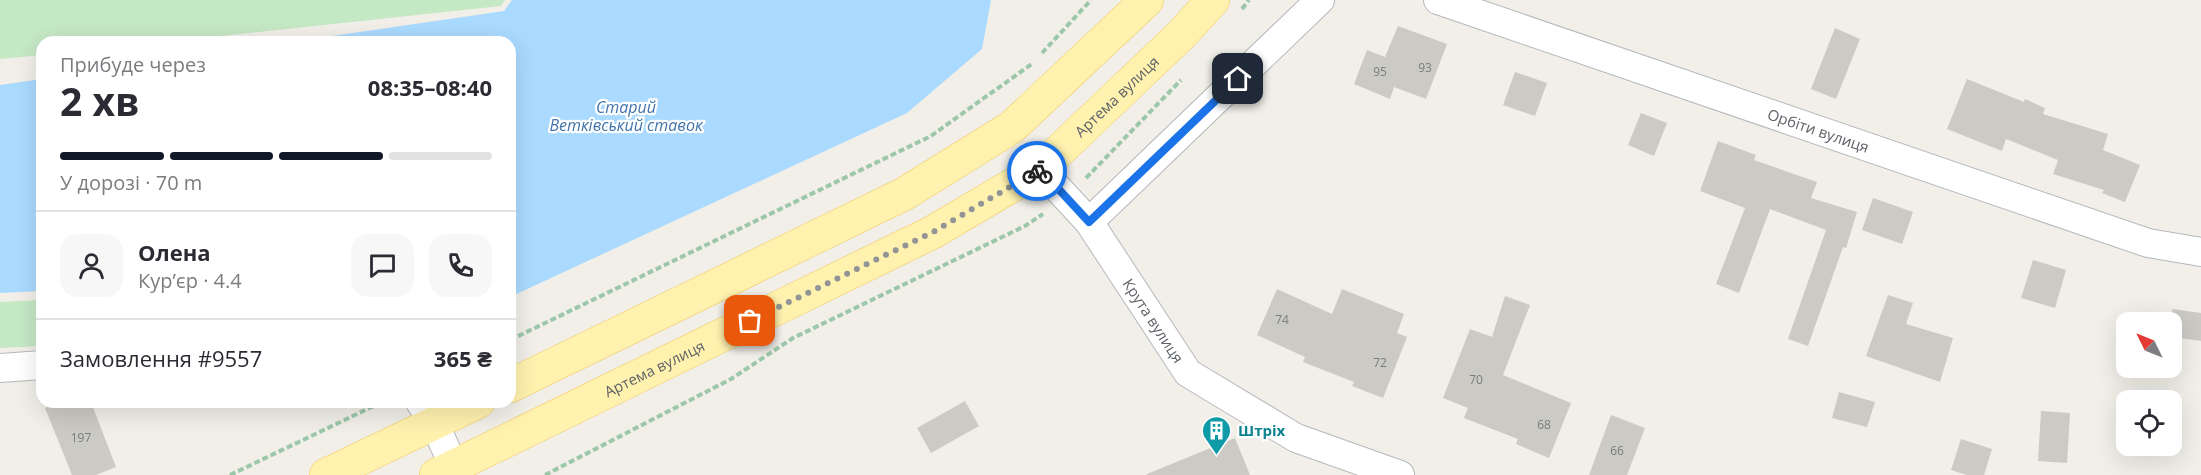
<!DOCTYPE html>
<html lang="uk">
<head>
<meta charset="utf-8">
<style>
	:root { --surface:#fff; --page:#f7f7f7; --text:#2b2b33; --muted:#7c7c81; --line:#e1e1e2; --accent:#111827 }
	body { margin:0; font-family:"Open Sans",sans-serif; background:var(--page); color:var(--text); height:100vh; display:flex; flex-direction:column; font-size:22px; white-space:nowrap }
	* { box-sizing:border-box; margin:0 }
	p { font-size:20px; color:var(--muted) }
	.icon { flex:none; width:33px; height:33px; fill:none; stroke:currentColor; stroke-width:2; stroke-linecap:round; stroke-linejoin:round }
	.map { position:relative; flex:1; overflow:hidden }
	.panel { position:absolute; left:36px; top:36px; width:480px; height:372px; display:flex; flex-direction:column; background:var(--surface); border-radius:18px; box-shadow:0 6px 24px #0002 }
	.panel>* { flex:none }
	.needle { width:39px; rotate:313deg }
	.buttons { position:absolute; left:2116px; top:312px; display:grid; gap:12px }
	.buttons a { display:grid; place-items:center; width:66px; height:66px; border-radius:12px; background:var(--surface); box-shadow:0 6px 24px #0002; font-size:30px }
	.pin { position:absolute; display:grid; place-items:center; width:51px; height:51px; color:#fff; margin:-26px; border-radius:12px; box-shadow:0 3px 9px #0006 }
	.courier { position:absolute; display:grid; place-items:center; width:60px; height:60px; margin:-30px; border:4px solid #1a73e8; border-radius:50%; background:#fff; color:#222; box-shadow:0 2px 8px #0007 }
	.overview em { font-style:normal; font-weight:700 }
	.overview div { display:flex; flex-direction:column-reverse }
	.overview { display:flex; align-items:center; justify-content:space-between; height:102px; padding:0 24px }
	h1 { font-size:39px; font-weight:700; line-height:45px }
	.bar { display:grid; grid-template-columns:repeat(4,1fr); gap:9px 6px; align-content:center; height:72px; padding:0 24px }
	.bar i { height:8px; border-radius:4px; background:var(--line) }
	.bar .selected { background:var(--accent) }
	.bar p { grid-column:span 4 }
	.line { display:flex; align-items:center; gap:15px; padding:0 24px; border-top:2px solid var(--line) }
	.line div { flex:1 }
	.round { display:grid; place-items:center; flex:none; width:63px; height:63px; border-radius:18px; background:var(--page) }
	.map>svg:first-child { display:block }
</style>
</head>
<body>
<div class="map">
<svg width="2201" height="475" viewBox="0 0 2201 475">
	<rect width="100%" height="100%" fill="#f1efe8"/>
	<!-- green -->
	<path fill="#c5e8c5" d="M 0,0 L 505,0 L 501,6 L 164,42 L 42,42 L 42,55 L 0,59 Z
		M 42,300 L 42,346 L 0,348 L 0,302 Z"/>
	<!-- water -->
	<path fill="#aadaff" d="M 512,0 L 991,0 L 982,49 L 907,113 L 510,297 L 510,42 L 291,42 L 504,11 Z
		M 42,79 L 42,291 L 0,293 L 0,85 Z"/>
	<!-- building -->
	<path fill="#cccac5" d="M 1398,26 L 1447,44 L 1426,99 L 1394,87 L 1390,99 L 1354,84 L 1367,50 L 1385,57 Z
		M 1835,28 L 1860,39 L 1836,99 L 1811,89 Z
		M 1515,72 L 1547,83 L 1535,116 L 1503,105 Z
		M 1967,79 L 2024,102 L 2025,99 L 2045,108 L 2043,114 L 2108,134 L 2103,150 L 2140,165 L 2125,202 L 2102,193 L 2104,190 L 2053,174 L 2058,160 L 2006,139 L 2002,151 L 1947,129 Z
		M 1641,113 L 1667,123 L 1654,156 L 1628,145 Z
		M 1718,141 L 1756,155 L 1754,160 L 1817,182 L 1811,198 L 1857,212 L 1846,248 L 1843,247 L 1808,346 L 1788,339 L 1826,230 L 1770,209 L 1739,293 L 1716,284 L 1745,208 L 1700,191 Z
		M 1873,198 L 1913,212 L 1902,244 L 1862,230 Z
		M 2033,260 L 2066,270 L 2055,308 L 2021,298 Z
		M 1277,289 L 1332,314 L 1342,289 L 1404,314 L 1397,333 L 1407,337 L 1383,398 L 1352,386 L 1354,382 L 1303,362 L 1305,357 L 1257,335 Z
		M 1888,295 L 1913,303 L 1906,324 L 1953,338 L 1940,382 L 1866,356 Z
		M 1505,296 L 1530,305 L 1503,375 L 1571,403 L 1549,458 L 1516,444 L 1518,439 L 1464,418 L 1468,408 L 1443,398 L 1470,329 L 1492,337 Z
		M 2172,309 L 2201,313 L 2201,341 L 2172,337 Z
		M 1839,392 L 1875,402 L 1867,427 L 1832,418 Z
		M 965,401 L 979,426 L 931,453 L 917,428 Z
		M 59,402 L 91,402 L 116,467 L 96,475 L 72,475 L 45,408 Z
		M 2041,411 L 2070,413 L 2067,463 L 2038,461 Z
		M 1611,415 L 1645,428 L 1627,475 L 1589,475 Z
		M 1235,438 L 1250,475 L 1147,475 L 1147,474 Z
		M 1961,439 L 1992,449 L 1984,475 L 1967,475 L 1951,470 Z"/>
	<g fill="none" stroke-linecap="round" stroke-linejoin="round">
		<defs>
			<g id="minor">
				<path id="s1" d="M 1438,0 L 2148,243 L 2201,252"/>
				<path id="s2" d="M 1040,169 L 1089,222 L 1188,373 L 1296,438 L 1400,475"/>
				<path d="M 1089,222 L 1320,0"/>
				<path d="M 0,368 L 42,365"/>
				<path d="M 420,402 L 434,423 L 458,475"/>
			</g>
			<g id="major">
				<path d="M 510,386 L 904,194 L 1012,127 L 1147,0"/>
				<path d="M 326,475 L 478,402"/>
				<path id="s3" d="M 436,475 L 933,232 L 1040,169 L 1181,35 L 1213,0"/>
			</g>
		</defs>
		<!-- minor casing -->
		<use href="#minor" stroke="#b5b8bc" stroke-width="30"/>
		<!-- major casing -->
		<use href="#major" stroke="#f2c960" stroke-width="34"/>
		<!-- path -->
		<path stroke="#9cc7a9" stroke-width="4" stroke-dasharray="6 3" stroke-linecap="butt" d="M 1242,9 L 1249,0
			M 1042,53 L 1091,0
			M 1086,178 L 1181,80
			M 510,340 L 931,136 L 1033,63
			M 230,475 L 382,402
			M 545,475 L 731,379 L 793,338 L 1025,226 L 1043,214"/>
		<!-- minor -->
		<use href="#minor" stroke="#fff" stroke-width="28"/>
		<!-- major -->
		<use href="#major" stroke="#fff2af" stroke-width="33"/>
	</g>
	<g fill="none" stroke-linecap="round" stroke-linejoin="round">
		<!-- done -->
		<path stroke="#929495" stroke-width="6" stroke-dasharray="0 10.8" d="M 750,321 L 933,232 L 1037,171"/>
		<!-- route -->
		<path stroke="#1a73e8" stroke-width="8" d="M 1037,171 L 1040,169 L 1089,222 L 1238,79"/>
	</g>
	<!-- icons -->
	<defs>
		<symbol id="building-pin" viewBox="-11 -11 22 30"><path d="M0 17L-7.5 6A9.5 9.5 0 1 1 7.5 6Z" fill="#0f9aa8" stroke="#fff"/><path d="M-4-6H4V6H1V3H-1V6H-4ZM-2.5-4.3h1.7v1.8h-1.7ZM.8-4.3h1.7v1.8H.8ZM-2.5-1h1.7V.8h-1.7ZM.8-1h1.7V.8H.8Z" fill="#fff"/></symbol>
	</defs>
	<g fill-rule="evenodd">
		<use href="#building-pin" x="1200" y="414" width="33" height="45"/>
	</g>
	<g text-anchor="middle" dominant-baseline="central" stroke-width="4.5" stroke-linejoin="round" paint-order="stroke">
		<!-- number labels -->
		<g font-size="12" fill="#7a7d7f">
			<text x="1425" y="67">93</text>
			<text x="1380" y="71">95</text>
			<text x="1282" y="319">74</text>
			<text x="1380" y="362">72</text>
			<text x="1476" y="379">70</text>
			<text x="1544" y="424">68</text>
			<text x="81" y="437">197</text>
			<text x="1617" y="450">66</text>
		</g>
		<!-- street labels -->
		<g font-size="15" fill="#5f6368" stroke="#fff">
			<text stroke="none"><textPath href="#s3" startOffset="783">Артема вулиця</textPath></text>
			<text stroke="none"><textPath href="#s1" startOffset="402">Орбіти вулиця</textPath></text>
			<text stroke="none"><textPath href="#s2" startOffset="190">Крута вулиця</textPath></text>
			<text stroke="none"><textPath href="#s3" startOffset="243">Артема вулиця</textPath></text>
		</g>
		<!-- culture labels -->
		<g font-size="15" font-weight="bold" fill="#0d838f" stroke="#fff" text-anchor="start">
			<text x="1238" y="430">Штріх</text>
		</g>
		<!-- water labels -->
		<g font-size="16" font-style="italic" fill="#4174aa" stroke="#fff">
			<text x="626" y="107">Старий<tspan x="626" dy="18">Ветківський ставок</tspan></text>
		</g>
	</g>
</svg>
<div class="buttons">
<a><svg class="needle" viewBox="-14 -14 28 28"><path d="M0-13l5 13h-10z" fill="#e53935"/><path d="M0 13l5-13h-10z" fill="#7c7c81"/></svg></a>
<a><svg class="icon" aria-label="locate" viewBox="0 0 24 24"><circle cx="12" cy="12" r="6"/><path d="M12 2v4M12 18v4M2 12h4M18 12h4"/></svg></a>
</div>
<div class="pin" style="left:750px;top:321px;background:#ea580c"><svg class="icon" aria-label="bag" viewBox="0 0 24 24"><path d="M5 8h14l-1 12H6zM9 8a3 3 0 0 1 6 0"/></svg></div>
<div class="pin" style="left:1238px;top:79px;background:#1f2937"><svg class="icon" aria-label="home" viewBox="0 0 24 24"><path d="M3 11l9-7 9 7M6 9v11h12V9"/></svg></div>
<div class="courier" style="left:1037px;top:171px"><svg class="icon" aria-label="bike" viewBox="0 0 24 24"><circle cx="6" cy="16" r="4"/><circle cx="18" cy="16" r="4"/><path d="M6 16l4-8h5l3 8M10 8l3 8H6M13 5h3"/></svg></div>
<section class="panel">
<div class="overview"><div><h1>2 хв</h1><p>Прибуде через</p></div><em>08:35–08:40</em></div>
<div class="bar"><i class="selected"></i><i class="selected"></i><i class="selected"></i><i></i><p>У дорозі · 70 m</p></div>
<div class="line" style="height:108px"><a class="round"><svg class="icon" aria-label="person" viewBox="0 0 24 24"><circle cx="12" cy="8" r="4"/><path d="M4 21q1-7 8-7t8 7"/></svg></a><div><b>Олена</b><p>Кур’єр · 4.4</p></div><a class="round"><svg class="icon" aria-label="chat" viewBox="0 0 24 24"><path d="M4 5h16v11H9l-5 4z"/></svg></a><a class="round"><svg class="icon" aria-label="phone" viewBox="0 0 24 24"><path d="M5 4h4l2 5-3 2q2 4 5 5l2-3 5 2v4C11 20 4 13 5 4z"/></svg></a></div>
<div class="line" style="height:78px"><div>Замовлення #9557</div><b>365 ₴</b></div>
</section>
</div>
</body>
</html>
